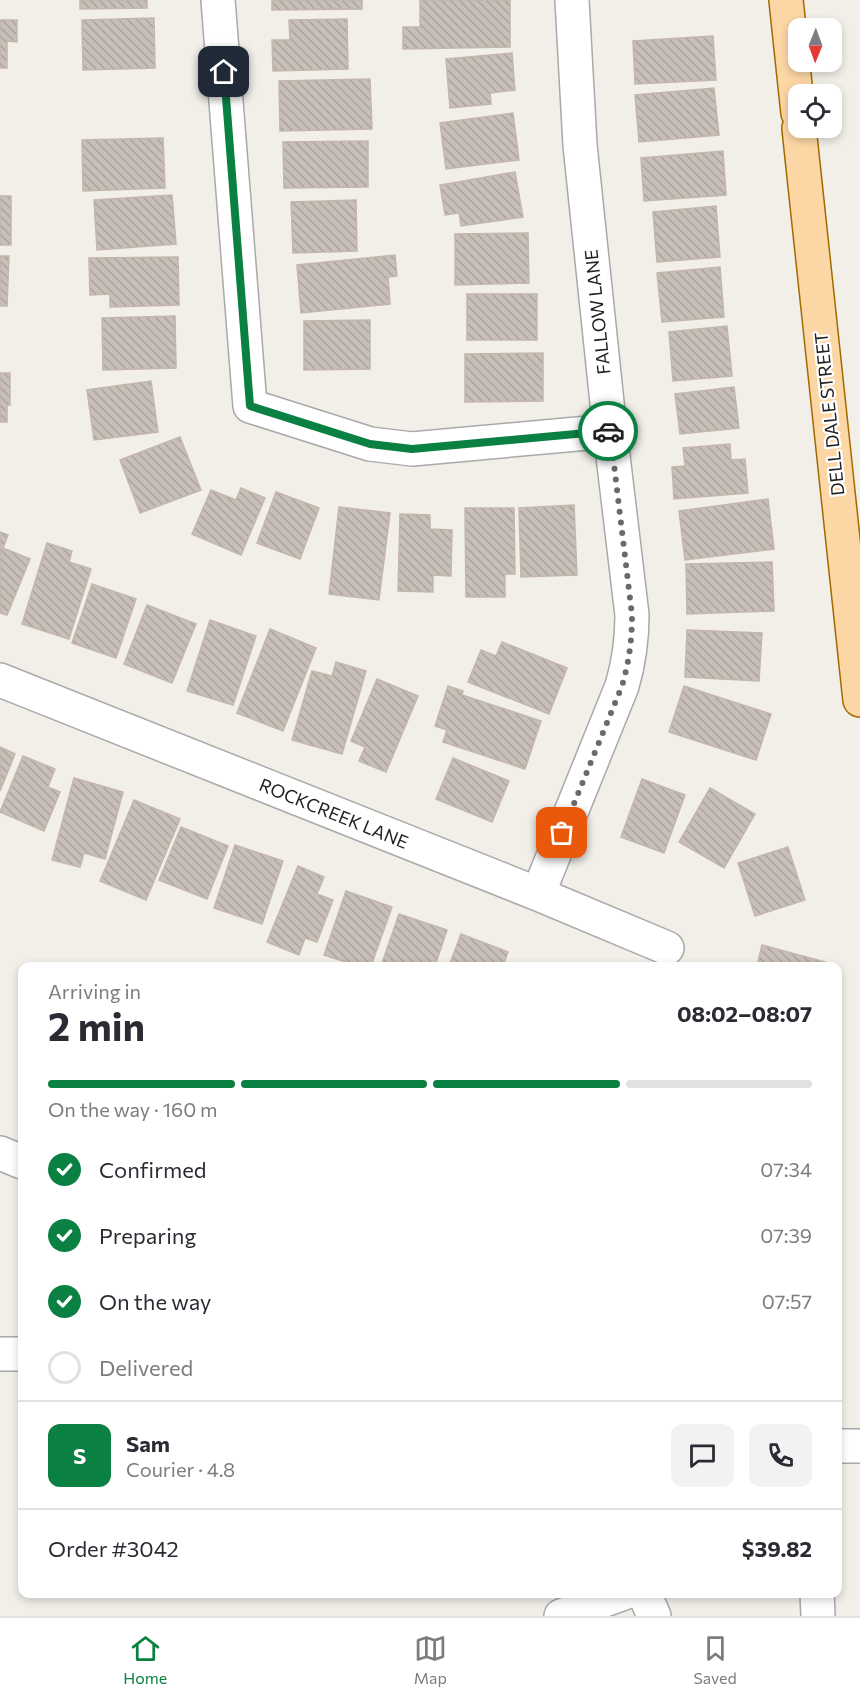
<!DOCTYPE html>
<html lang="en">
<head>
<meta charset="utf-8">
<style>
	:root { --surface:#fff; --page:#f2f2f3; --text:#2b2b33; --muted:#7c7c81; --line:#e1e1e2; --accent:#0b8043 }
	body { margin:0; font-family:Commissioner,sans-serif; background:var(--page); color:var(--text); height:100vh; display:flex; flex-direction:column; font-size:22px; white-space:nowrap }
	* { box-sizing:border-box; margin:0 }
	p { font-size:20px; color:var(--muted) }
	.icon { flex:none; width:33px; height:33px; fill:none; stroke:currentColor; stroke-width:2; stroke-linecap:round; stroke-linejoin:round }
	.map { position:relative; flex:1; overflow:hidden }
	.details { position:absolute; left:18px; top:962px; width:824px; height:636px; display:flex; flex-direction:column; background:var(--surface); border-radius:12px; box-shadow:0 3px 9px #0003 }
	.details>* { flex:none }
	.needle { width:39px; rotate:181deg }
	.fabs { position:absolute; left:788px; top:18px; display:grid; gap:12px }
	.fabs a { display:grid; place-items:center; width:54px; height:54px; border-radius:12px; background:var(--surface); box-shadow:0 3px 9px #0003; font-size:30px }
	.pin { position:absolute; display:grid; place-items:center; width:51px; height:51px; color:#fff; margin:-26px; border-radius:12px; box-shadow:0 3px 9px #0006 }
	.courier { position:absolute; display:grid; place-items:center; width:60px; height:60px; margin:-30px; border:4px solid #0b8043; border-radius:50%; background:#fff; color:#222; box-shadow:0 2px 8px #0007 }
	.headline em { font-style:normal; font-weight:700 }
	.headline div { display:flex; flex-direction:column-reverse }
	.headline { display:flex; align-items:center; justify-content:space-between; height:102px; padding:0 30px }
	h1 { font-size:39px; font-weight:700; line-height:45px }
	.bar { display:grid; grid-template-columns:repeat(4,1fr); gap:9px 6px; align-content:center; height:72px; padding:0 30px }
	.bar i { height:8px; border-radius:4px; background:var(--line) }
	.bar .current { background:var(--accent) }
	.bar p { grid-column:span 4 }
	.line { display:flex; align-items:center; gap:15px; padding:0 30px; border-top:2px solid var(--line) }
	.line div { flex:1 }
	.round { display:grid; place-items:center; flex:none; width:63px; height:63px; border-radius:12px; background:var(--page) }
	ol { padding:0 30px; list-style:none }
	li { display:flex; align-items:center; gap:18px; height:66px }
	li p { margin-inline-start:auto }
	li .icon { padding:6px; border-radius:50%; background:var(--accent); color:#fff; stroke-width:4 }
	li:last-child { color:var(--muted) }
	li i { width:33px; height:33px; border:3px solid var(--line); border-radius:50% }
	.tab-bar { display:flex; justify-content:space-around; align-items:center; height:84px; border-top:2px solid var(--line); background:var(--surface); font-size:16px; color:var(--muted) }
	.tab-bar a { display:grid; justify-items:center; gap:3px }
	.tab-bar .current { color:var(--accent) }
	.map>svg:first-child { display:block }
</style>
</head>
<body>
<div class="map">
<svg width="860" height="1616" viewBox="0 0 860 1616">
	<defs>
		<pattern id="building-back-hatch" width="6" height="6" patternUnits="userSpaceOnUse" patternTransform="scale(1.5)"><rect width="6" height="6" fill="#c7bfb8"/><path d="M-1 5l2 2M0 0l6 6M5-1l2 2" fill="none" stroke="#aba49e"/></pattern>
	</defs>
	<rect width="100%" height="100%" fill="#f2efe9"/>
	<!-- building -->
	<path fill="url(#building-back-hatch)" stroke="#c4b6ab" stroke-width="1.5" d="M 80,0 L 147,0 L 147,8 L 80,9 Z
		M 272,0 L 362,0 L 362,9 L 272,10 Z
		M 420,0 L 510,0 L 510,47 L 403,49 L 403,27 L 420,27 Z
		M 154,18 L 155,68 L 83,70 L 82,20 Z
		M 347,19 L 348,69 L 273,71 L 272,40 L 290,40 L 289,20 Z
		M 0,20 L 17,20 L 17,42 L 7,41 L 7,68 L 0,68 Z
		M 713,36 L 716,80 L 635,84 L 633,41 Z
		M 512,53 L 515,90 L 490,93 L 491,104 L 450,108 L 446,59 Z
		M 370,79 L 372,129 L 280,131 L 279,81 Z
		M 714,88 L 719,135 L 639,142 L 635,95 Z
		M 513,113 L 519,160 L 446,169 L 440,123 Z
		M 163,138 L 165,188 L 83,191 L 82,140 Z
		M 368,141 L 368,187 L 284,188 L 283,142 Z
		M 723,151 L 726,195 L 644,201 L 641,158 Z
		M 515,172 L 523,217 L 461,226 L 459,213 L 445,215 L 440,185 Z
		M 172,195 L 176,244 L 97,250 L 94,200 Z
		M 0,196 L 11,196 L 11,245 L 0,245 Z
		M 356,200 L 357,251 L 293,253 L 291,202 Z
		M 716,206 L 720,257 L 657,262 L 653,212 Z
		M 528,233 L 529,283 L 455,285 L 455,234 Z
		M 395,255 L 397,276 L 388,277 L 390,304 L 301,313 L 297,265 Z
		M 0,256 L 9,256 L 7,306 L 0,306 Z
		M 178,257 L 179,305 L 110,307 L 110,294 L 90,295 L 89,258 Z
		M 720,267 L 724,317 L 662,322 L 657,273 Z
		M 467,294 L 537,294 L 537,340 L 467,340 Z
		M 175,316 L 176,368 L 103,370 L 102,318 Z
		M 370,320 L 370,369 L 304,370 L 304,321 Z
		M 727,326 L 732,376 L 673,381 L 669,332 Z
		M 543,353 L 543,401 L 465,402 L 465,354 Z
		M 0,373 L 10,373 L 10,405 L 7,405 L 7,422 L 0,422 Z
		M 151,381 L 158,432 L 94,440 L 87,390 Z
		M 734,387 L 739,428 L 680,434 L 675,394 Z
		M 180,437 L 201,490 L 140,513 L 120,460 Z
		M 730,444 L 731,460 L 745,459 L 748,493 L 674,499 L 672,467 L 685,466 L 683,448 Z
		M 241,488 L 265,498 L 241,555 L 192,534 L 211,490 L 236,500 Z
		M 276,492 L 319,508 L 300,559 L 257,543 Z
		M 768,499 L 774,549 L 685,560 L 679,511 Z
		M 574,505 L 577,575 L 521,577 L 519,508 Z
		M 339,507 L 390,513 L 379,600 L 329,594 Z
		M 465,508 L 514,508 L 515,574 L 505,574 L 505,597 L 466,597 Z
		M 400,514 L 430,515 L 430,529 L 452,530 L 451,576 L 433,575 L 433,592 L 398,591 Z
		M 0,532 L 8,535 L 3,548 L 30,559 L 7,615 L 0,613 Z
		M 47,543 L 72,551 L 69,562 L 91,569 L 69,639 L 22,624 Z
		M 772,562 L 774,611 L 687,614 L 686,564 Z
		M 92,584 L 136,599 L 116,658 L 72,643 Z
		M 147,605 L 196,624 L 172,683 L 124,664 Z
		M 210,620 L 256,636 L 233,705 L 187,691 Z
		M 270,629 L 316,648 L 283,731 L 237,713 Z
		M 687,630 L 762,633 L 759,681 L 685,677 Z
		M 502,642 L 567,668 L 549,714 L 468,682 L 481,650 L 496,656 Z
		M 336,662 L 366,671 L 342,754 L 292,740 L 312,671 L 332,676 Z
		M 377,679 L 418,696 L 386,772 L 359,761 L 365,747 L 351,741 Z
		M 448,686 L 463,691 L 462,695 L 541,721 L 525,769 L 443,742 L 447,730 L 435,726 Z
		M 684,686 L 771,714 L 756,760 L 669,732 Z
		M 0,747 L 15,754 L 0,791 Z
		M 23,756 L 55,769 L 48,787 L 60,792 L 44,831 L 0,812 Z
		M 453,758 L 509,781 L 492,822 L 436,799 Z
		M 74,778 L 123,792 L 105,859 L 84,853 L 80,867 L 52,860 Z
		M 642,779 L 685,795 L 664,853 L 621,837 Z
		M 710,788 L 755,814 L 724,868 L 679,842 Z
		M 134,800 L 180,819 L 146,900 L 100,881 Z
		M 181,827 L 228,846 L 207,899 L 159,880 Z
		M 235,845 L 283,861 L 262,924 L 214,908 Z
		M 788,847 L 805,900 L 755,916 L 738,863 Z
		M 298,866 L 324,877 L 317,894 L 333,900 L 317,942 L 305,938 L 299,955 L 267,942 Z
		M 346,891 L 392,907 L 371,966 L 358,966 L 324,955 Z
		M 399,914 L 447,930 L 435,966 L 381,966 Z
		M 461,934 L 508,952 L 503,966 L 449,966 Z
		M 762,945 L 825,962 L 824,966 L 757,966 Z"/>
	<g fill="none" stroke-linecap="round" stroke-linejoin="round">
		<defs>
			<path id="minor" d="M 218,0 L 250,406 L 370,444 L 412,449 L 610,431
				M 0,680 L 538,894 L 667,948
				M 538,894 L 622,686 C 629,662 632,640 632,615 L 610,431 L 580,145 L 572,0
				M 0,1153 L 22,1162
				M 0,1354 L 22,1354
				M 837,1446 L 860,1446
				M 644,1593 L 654,1616
				M 817,1593 L 818,1616
				M 561,1616 L 624,1593"/>
			<path id="major" d="M 786,0 L 798,113
				M 799,128 L 860,700"/>
		</defs>
		<!-- minor casing -->
		<use href="#minor" stroke="#a9a9a9" stroke-width="36"/>
		<!-- major casing -->
		<use href="#major" stroke="#a06b00" stroke-width="36"/>
		<!-- minor -->
		<use href="#minor" stroke="#fff" stroke-width="33"/>
		<!-- major -->
		<use href="#major" stroke="#fcd6a4" stroke-width="33"/>
	</g>
	<g fill="none" stroke-linecap="round" stroke-linejoin="round">
		<!-- done -->
		<path stroke="#6b6a68" stroke-width="6" stroke-dasharray="0 10.8" d="M 562,833 L 622,686 C 629,662 632,640 632,615 L 610,431 L 608,431"/>
		<!-- route -->
		<path stroke="#0b8043" stroke-width="8" d="M 224,72 L 250,406 L 370,444 L 412,449 L 608,431"/>
	</g>
	<g text-anchor="middle" dominant-baseline="central" stroke-width="4.5" stroke-linejoin="round" paint-order="stroke">
		<!-- street labels -->
		<g font-size="18" fill="#222" stroke="#fff">
			<text transform="translate(597 312) rotate(-96)">FALLOW LANE</text>
			<text transform="translate(829 414) rotate(-96)">DELL DALE STREET</text>
			<text transform="translate(334 813) rotate(22)">ROCKCREEK LANE</text>
		</g>
	</g>
</svg>
<div class="fabs">
<a><svg class="needle" viewBox="-14 -14 28 28"><path d="M0-13l5 13h-10z" fill="#e53935"/><path d="M0 13l5-13h-10z" fill="#7c7c81"/></svg></a>
<a><svg class="icon" aria-label="locate" viewBox="0 0 24 24"><circle cx="12" cy="12" r="6"/><path d="M12 2v4M12 18v4M2 12h4M18 12h4"/></svg></a>
</div>
<div class="pin" style="left:562px;top:833px;background:#ea580c"><svg class="icon" aria-label="bag" viewBox="0 0 24 24"><path d="M5 8h14l-1 12H6zM9 8a3 3 0 0 1 6 0"/></svg></div>
<div class="pin" style="left:224px;top:72px;background:#1f2937"><svg class="icon" aria-label="home" viewBox="0 0 24 24"><path d="M3 11l9-7 9 7M6 9v11h12V9"/></svg></div>
<div class="courier" style="left:608px;top:431px"><svg class="icon" aria-label="car" viewBox="0 0 24 24"><path d="M5 17H2v-5l4-1 3-4h7l3 4 3 1v5h-3M9 17h6M6 11h13"/><circle cx="7" cy="17" r="2"/><circle cx="17" cy="17" r="2"/></svg></div>
<section class="details">
<div class="headline"><div><h1>2 min</h1><p>Arriving in</p></div><em>08:02–08:07</em></div>
<div class="bar"><i class="current"></i><i class="current"></i><i class="current"></i><i></i><p>On the way · 160 m</p></div>
<ol>
<li><svg class="icon" aria-label="check" viewBox="0 0 24 24"><path d="M5 12l5 5 9-10"/></svg>Confirmed<p>07:34</p></li>
<li><svg class="icon" aria-label="check" viewBox="0 0 24 24"><path d="M5 12l5 5 9-10"/></svg>Preparing<p>07:39</p></li>
<li><svg class="icon" aria-label="check" viewBox="0 0 24 24"><path d="M5 12l5 5 9-10"/></svg>On the way<p>07:57</p></li>
<li><i></i>Delivered</li>
</ol>
<div class="line" style="height:108px"><b class="round" style="background:var(--accent);color:#fff">S</b><div><b>Sam</b><p>Courier · 4.8</p></div><a class="round"><svg class="icon" aria-label="chat" viewBox="0 0 24 24"><path d="M4 5h16v11H9l-5 4z"/></svg></a><a class="round"><svg class="icon" aria-label="phone" viewBox="0 0 24 24"><path d="M5 4h4l2 5-3 2q2 4 5 5l2-3 5 2v4C11 20 4 13 5 4z"/></svg></a></div>
<div class="line" style="height:78px"><div>Order #3042</div><b>$39.82</b></div>
</section>
</div>
<nav class="tab-bar">
<a class="current"><svg class="icon" aria-label="home" viewBox="0 0 24 24"><path d="M3 11l9-7 9 7M6 9v11h12V9"/></svg>Home</a>
<a><svg class="icon" aria-label="map" viewBox="0 0 24 24"><path d="M3 6l6-2 6 2 6-2v14l-6 2-6-2-6 2zM9 4v14M15 6v14"/></svg>Map</a>
<a><svg class="icon" aria-label="saved" viewBox="0 0 24 24"><path d="M7 4h10v16l-5-4-5 4z"/></svg>Saved</a>
</nav>
</body>
</html>
